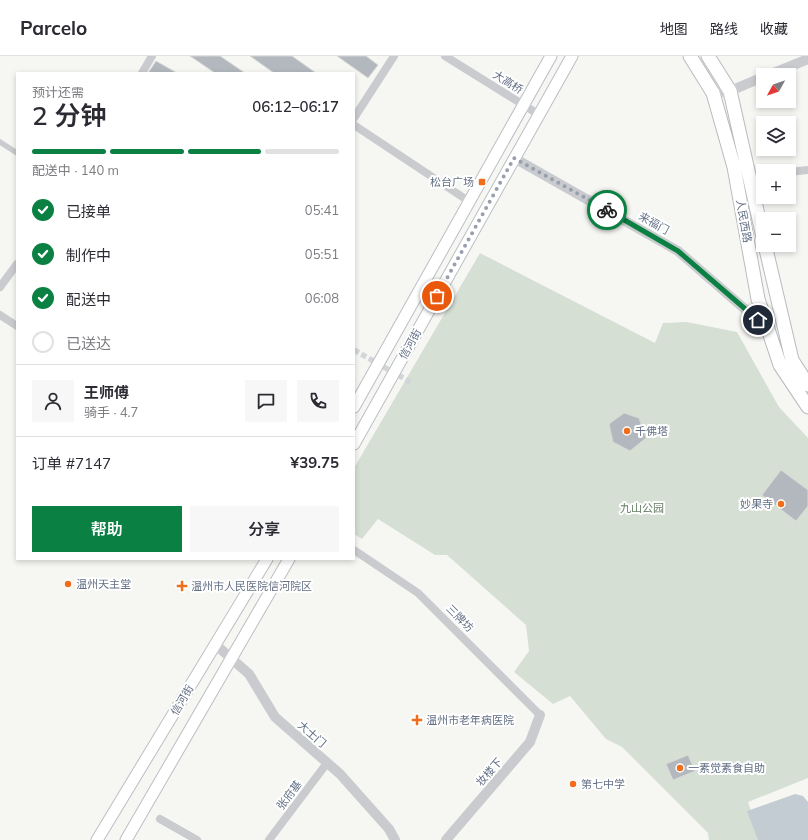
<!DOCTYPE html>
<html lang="zh">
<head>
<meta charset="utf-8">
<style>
	:root { --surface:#fff; --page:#f7f7f7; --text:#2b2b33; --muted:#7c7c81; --line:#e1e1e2; --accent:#0b8043 }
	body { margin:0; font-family:Mulish,"Noto Sans SC",sans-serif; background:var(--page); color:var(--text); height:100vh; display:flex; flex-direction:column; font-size:15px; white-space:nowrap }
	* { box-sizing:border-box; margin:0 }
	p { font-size:13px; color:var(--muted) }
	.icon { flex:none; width:22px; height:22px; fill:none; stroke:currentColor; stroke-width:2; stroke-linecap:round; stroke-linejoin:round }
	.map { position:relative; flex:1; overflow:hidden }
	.sheet { position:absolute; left:16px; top:16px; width:339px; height:488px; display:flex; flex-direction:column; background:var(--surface); border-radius:0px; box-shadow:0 2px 6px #0003 }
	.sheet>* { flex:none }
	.needle { width:26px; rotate:230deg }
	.tools { position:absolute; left:756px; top:12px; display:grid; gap:8px }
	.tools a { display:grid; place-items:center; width:40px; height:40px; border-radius:0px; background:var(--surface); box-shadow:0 2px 6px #0003; font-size:20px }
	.pin { position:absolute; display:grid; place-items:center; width:34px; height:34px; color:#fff; margin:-17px; border:2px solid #fff; border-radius:50%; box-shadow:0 1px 4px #0007 }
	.courier { position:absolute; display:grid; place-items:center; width:40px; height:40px; margin:-20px; border:3px solid #0b8043; border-radius:50%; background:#fff; color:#222; box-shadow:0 1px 5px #0007 }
	.head em { font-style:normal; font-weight:600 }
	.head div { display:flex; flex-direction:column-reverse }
	.head { display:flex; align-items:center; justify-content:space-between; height:68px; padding:0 16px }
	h1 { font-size:26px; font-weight:600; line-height:30px }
	.bar { display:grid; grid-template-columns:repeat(4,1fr); gap:6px 4px; align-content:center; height:48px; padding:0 16px }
	.bar i { height:5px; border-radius:3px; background:var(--line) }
	.bar .on { background:var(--accent) }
	.bar p { grid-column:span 4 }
	.line { display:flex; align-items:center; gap:10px; padding:0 16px; border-top:1px solid var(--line) }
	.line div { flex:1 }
	.round { display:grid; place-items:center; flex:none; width:42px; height:42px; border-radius:0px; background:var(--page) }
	ol { padding:0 16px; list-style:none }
	li { display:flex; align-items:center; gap:12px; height:44px }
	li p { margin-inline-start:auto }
	li .icon { padding:4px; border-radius:50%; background:var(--accent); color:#fff; stroke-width:4 }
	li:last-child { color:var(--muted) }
	li i { width:22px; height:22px; border:2px solid var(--line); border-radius:50% }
	.button { display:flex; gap:8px; margin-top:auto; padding:8px 16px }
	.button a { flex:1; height:46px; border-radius:0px; background:var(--accent); color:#fff; font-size:16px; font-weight:600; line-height:46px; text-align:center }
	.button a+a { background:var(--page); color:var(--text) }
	header { display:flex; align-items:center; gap:24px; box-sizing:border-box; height:56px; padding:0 20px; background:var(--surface); border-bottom:1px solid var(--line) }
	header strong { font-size:19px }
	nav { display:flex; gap:22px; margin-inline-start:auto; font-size:14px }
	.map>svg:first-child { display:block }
</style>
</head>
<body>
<header>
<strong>Parcelo</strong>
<nav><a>地图</a><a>路线</a><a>收藏</a></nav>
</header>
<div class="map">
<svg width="808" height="784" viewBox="0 0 808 784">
	<rect width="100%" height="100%" fill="#f6f7f3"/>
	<!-- green -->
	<path fill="#d6dfd4" d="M 480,197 L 655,287 L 663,267 L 687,266 L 737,276 L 779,351 L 808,382 L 808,722 L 748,746 L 761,784 L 709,784 L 708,777 L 622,691 L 606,683 L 570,640 L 553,648 L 514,616 L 529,595 L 526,569 L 447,499 L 435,499 L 378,463 L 362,483 L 354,478 L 354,412 Z"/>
	<!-- water -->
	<path fill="#c4ccd3" d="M 795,738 L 803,740 L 808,746 L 808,784 L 758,784 L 747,755 Z"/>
	<!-- building -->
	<path fill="#b3b8bf" stroke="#d8d8d6" d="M 190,0 L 220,0 L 245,17 L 215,17 Z
		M 250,0 L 292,0 L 316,17 L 274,17 Z
		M 337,0 L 366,0 L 378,9 L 368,22 Z
		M 156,5 L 177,17 L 148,17 Z
		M 624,357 L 639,362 L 646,382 L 630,395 L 613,386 L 609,368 Z
		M 781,414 L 808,434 L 808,450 L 796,465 L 762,439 Z
		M 688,699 L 695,715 L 673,724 L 666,708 Z"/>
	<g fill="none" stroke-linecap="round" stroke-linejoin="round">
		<!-- pedestrian-tunnel -->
		<path stroke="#d2d6d8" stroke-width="5.5" stroke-dasharray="5.5 3" stroke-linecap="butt" d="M 354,294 L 412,327"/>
		<defs>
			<path id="secondary" d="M 354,351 L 551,0
				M 354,388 L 572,0
				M 97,784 L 267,503
				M 126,784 L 289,503"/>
			<path id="trunk" d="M 690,0 L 713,37 L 734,111 L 758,243 L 780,309 L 808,351
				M 708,0 L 730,35 L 763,181
				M 765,189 L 792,304 L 808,329"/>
		</defs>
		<!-- secondary casing -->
		<use href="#secondary" stroke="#bbbec3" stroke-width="13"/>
		<!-- trunk casing -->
		<use href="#trunk" stroke="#b8bbbf" stroke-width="15"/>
		<!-- pedestrian -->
		<path stroke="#c9cbcf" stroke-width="5.5" d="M 0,86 L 17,97"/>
		<!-- minor -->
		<path stroke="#c9cbcf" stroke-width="8" d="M 445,0 L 538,58
			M 142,17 L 152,0
			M 354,62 L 394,0
			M 354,69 L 470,146
			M 789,116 L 808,114
			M 749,121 L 763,120
			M 0,231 L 17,208
			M 0,259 L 17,270
			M 354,494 L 418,537 L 540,659
			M 160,763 L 197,784
			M 269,784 L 327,707"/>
		<!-- tertiary -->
		<path stroke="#c9cbcf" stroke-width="10" d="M 769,19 L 808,3
			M 713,37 L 730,35 L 763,21
			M 514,102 L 678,195 L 768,273
			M 216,589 L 249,618 L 275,661 L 340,718 L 389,773 L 395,784
			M 446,784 L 530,686 L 540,659"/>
		<!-- secondary -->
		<use href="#secondary" stroke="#fff" stroke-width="11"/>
		<!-- trunk -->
		<use href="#trunk" stroke="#fff" stroke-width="13"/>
	</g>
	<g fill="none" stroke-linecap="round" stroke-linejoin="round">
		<!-- done -->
		<path stroke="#97a0ac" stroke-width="4" stroke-dasharray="0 7.2" d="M 437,240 L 514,102 L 607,154"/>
		<!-- route -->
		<path stroke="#0b8043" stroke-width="5" d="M 607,154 L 678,195 L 758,264"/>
	</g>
	<!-- markers -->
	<g fill="#ee6e1b" stroke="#fff" stroke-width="1.5">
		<rect x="478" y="122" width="8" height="8" rx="2"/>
		<circle cx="627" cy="375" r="4"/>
		<circle cx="781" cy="448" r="4"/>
		<circle cx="68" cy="528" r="4"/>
		<path d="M180 524h4v4h4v4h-4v4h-4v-4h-4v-4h4z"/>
		<path d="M415 658h4v4h4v4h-4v4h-4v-4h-4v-4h4z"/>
		<circle cx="680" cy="712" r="4"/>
		<circle cx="573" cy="728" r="4"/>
	</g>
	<g text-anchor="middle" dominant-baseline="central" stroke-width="4" stroke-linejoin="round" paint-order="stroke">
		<!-- street labels -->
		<g font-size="11" fill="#647186" stroke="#fff">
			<text transform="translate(508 26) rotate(32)">大高桥</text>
			<text transform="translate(744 165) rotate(80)">人民西路</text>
			<text transform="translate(654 167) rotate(29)">来福门</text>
			<text transform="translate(410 288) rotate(-61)">信河街</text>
			<text transform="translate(460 562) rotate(45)">三牌坊</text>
			<text transform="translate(182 644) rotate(-59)">信河街</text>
			<text transform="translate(312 678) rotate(41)">大士门</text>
			<text transform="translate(489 716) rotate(-49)">妆楼下</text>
			<text transform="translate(289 739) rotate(-53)">张府基</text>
		</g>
		<!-- poi labels -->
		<g font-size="11" fill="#647186" stroke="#fff" text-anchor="start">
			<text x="474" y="126" text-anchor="end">松台广场</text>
			<text x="635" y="375">千佛塔</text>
			<text x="773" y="448" text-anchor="end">妙果寺</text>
			<text x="76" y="528">温州天主堂</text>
			<text x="191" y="530">温州市人民医院信河院区</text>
			<text x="426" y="664">温州市老年病医院</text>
			<text x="688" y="712">一素觉素食自助</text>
			<text x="581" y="728">第七中学</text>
		</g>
		<!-- park labels -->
		<g font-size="11" fill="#647d63" stroke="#fff">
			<text x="642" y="452">九山公园</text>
		</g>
	</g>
</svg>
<div class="tools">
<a><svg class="needle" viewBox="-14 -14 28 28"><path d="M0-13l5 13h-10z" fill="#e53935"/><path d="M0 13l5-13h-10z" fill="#7c7c81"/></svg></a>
<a><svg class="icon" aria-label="layers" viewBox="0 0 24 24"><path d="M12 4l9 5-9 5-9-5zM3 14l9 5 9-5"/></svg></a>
<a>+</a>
<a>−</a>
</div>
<div class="pin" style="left:437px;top:240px;background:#ea580c"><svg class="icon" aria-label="bag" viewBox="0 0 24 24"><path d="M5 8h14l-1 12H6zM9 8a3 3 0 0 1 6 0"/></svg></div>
<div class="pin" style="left:758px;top:264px;background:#1f2937"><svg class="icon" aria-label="home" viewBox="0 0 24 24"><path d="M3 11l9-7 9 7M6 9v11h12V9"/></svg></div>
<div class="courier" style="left:607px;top:154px"><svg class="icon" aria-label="bike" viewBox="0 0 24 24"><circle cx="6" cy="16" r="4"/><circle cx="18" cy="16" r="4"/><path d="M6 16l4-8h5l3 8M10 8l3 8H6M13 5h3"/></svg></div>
<section class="sheet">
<div class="head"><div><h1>2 分钟</h1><p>预计还需</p></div><em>06:12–06:17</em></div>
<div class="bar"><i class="on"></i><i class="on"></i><i class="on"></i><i></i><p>配送中 · 140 m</p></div>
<ol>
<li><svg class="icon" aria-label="check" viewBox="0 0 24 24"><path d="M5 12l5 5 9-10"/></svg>已接单<p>05:41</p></li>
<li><svg class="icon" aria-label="check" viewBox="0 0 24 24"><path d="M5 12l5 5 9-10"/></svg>制作中<p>05:51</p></li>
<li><svg class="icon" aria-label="check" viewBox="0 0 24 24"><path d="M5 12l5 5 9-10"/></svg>配送中<p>06:08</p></li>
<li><i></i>已送达</li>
</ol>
<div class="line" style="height:72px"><a class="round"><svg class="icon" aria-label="person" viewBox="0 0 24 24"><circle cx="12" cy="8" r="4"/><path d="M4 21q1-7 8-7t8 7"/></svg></a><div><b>王师傅</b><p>骑手 · 4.7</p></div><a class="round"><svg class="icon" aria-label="chat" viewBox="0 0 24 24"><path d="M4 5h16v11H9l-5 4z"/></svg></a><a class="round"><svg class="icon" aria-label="phone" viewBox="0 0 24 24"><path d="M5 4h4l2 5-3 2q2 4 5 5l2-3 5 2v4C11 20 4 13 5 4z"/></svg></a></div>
<div class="line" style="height:52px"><div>订单 #7147</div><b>¥39.75</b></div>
<div class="button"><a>帮助</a><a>分享</a></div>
</section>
</div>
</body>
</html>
